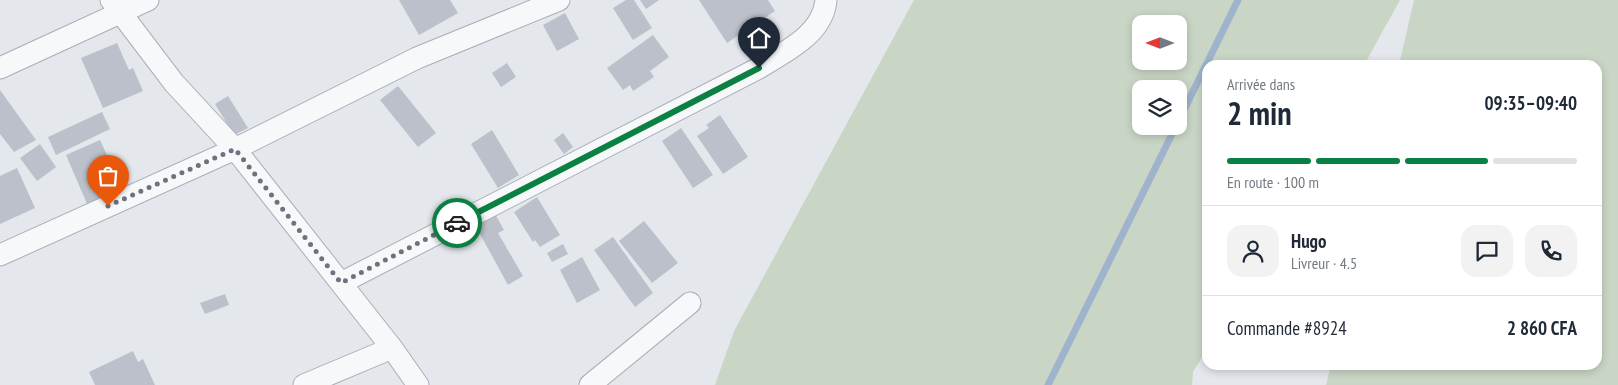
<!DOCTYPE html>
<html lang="fr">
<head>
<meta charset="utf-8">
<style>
	:root { --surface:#fff; --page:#f2f2f3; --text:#1f2937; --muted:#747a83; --line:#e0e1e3; --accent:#0b8043 }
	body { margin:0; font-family:"PT Sans Narrow",sans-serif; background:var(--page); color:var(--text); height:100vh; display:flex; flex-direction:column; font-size:19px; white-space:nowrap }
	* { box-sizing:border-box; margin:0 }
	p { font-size:16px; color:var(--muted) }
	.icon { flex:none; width:28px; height:28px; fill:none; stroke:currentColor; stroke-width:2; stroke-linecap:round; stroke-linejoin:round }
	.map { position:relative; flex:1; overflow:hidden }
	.details { position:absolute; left:1202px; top:60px; width:400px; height:310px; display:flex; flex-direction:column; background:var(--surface); border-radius:15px; box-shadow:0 2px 8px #0003 }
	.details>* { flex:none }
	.needle { width:32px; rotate:270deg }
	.buttons { position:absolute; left:1132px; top:15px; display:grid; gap:10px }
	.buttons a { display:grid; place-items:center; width:55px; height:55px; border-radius:10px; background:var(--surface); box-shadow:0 2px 8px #0003; font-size:25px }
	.pin { position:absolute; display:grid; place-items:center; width:42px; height:42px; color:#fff; margin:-51px -21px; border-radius:50% 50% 50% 0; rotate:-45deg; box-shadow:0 0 5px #0007 }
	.pin .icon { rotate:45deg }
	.courier { position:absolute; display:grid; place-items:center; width:50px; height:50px; margin:-25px; border:4px solid #0b8043; border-radius:50%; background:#fff; color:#222; box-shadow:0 1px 6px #0007 }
	.summary em { font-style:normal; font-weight:600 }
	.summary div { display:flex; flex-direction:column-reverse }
	.summary { display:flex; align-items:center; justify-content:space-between; height:85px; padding:0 25px }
	h1 { font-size:32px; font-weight:600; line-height:38px }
	.bar { display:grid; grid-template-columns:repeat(4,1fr); gap:8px 5px; align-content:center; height:60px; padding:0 25px }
	.bar i { height:6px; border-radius:4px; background:var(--line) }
	.bar .on { background:var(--accent) }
	.bar p { grid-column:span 4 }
	.line { display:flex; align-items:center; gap:12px; padding:0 25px; border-top:1px solid var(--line) }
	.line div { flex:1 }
	.round { display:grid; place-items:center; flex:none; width:52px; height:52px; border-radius:15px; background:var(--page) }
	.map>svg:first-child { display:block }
</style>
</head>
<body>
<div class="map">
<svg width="1618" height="385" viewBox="0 0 1618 385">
	<rect width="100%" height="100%" fill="#e4e7ec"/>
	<!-- green -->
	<path fill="#c9d6c5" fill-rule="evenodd" d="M 914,0 L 1400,0 L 1364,65 L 1208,65 L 1208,347 L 1193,372 L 1192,385 L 715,385 L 734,331 ZM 1141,24 L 1179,24 L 1179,61 L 1141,61 ZM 1141,89 L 1179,89 L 1179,126 L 1141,126 Z
		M 1414,0 L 1618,0 L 1618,385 L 1326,385 L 1331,365 L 1598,365 L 1598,65 L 1399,65 Z"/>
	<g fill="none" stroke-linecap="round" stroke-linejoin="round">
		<!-- stream -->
		<path stroke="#9fb4cc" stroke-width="7" d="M 1179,120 L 1238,0
			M 1048,385 L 1176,126"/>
	</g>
	<!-- building -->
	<path fill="#bbc0ca" d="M 399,0 L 450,0 L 458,13 L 419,35 Z
		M 626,0 L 634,0 L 652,28 L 633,40 L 613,8 Z
		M 640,0 L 659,0 L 646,9 Z
		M 699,0 L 768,0 L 775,11 L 727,43 Z
		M 565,13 L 579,39 L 557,51 L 543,25 Z
		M 653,35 L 669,57 L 650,71 L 654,77 L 633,91 L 630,85 L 623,90 L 607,68 Z
		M 117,43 L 129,70 L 133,68 L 143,91 L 103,108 L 81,58 Z
		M 507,63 L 516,77 L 501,87 L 492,73 Z
		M 398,86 L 436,133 L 418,147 L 380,100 Z
		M 0,90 L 36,140 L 14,152 L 0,134 Z
		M 228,96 L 248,128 L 234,135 L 215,104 Z
		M 102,112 L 110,129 L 56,155 L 48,137 Z
		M 720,115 L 748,157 L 723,174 L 697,136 L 709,128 L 706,125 Z
		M 681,128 L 713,175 L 693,188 L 662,141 Z
		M 492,130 L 519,175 L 498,188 L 471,144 Z
		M 563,133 L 573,147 L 564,154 L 554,140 Z
		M 100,140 L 123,190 L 88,206 L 66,155 Z
		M 40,144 L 56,167 L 37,181 L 20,158 Z
		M 17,168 L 35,208 L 0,224 L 0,176 Z
		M 537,197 L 560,235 L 540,247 L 535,240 L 533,242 L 514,212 Z
		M 494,212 L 504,230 L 498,233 L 523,276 L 508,285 L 474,223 Z
		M 644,221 L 678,263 L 652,283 L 619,241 Z
		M 613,237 L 653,293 L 635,307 L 594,250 Z
		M 563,244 L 568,254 L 552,262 L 547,253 Z
		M 582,257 L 600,290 L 577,303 L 560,270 Z
		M 225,294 L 229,305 L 205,314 L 200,303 Z
		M 133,351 L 138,362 L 143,359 L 155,385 L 95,385 L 89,372 Z"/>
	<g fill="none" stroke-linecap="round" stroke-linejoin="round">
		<defs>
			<path id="street" d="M 111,0 L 174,83 L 235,149 L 392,348 L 418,385
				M 0,68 L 148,0
				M 0,255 L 235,149 L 417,58 L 559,0
				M 341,283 L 759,68 C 784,52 823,35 826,0
				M 304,385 L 392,348
				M 590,385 L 690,303"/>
		</defs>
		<!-- street casing -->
		<use href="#street" stroke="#a9aeb7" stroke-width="23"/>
		<!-- street -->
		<use href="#street" stroke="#f7f8fa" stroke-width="21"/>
	</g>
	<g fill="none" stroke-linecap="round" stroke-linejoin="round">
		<!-- done -->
		<path stroke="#6c737f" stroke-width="5" stroke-dasharray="0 9" d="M 108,206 L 235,149 L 341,283 L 457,223"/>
		<!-- route -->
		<path stroke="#0b8043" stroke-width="6" d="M 457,223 L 759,68"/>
	</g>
</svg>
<div class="buttons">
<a><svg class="needle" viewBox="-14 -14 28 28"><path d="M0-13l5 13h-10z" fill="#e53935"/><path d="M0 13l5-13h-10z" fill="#747a83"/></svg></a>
<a><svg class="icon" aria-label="layers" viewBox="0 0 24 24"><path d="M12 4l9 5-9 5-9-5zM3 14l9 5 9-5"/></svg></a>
</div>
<div class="pin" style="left:108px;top:206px;background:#ea580c"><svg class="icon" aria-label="bag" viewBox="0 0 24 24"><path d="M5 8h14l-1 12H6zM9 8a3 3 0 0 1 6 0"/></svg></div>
<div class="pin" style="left:759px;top:68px;background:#1f2937"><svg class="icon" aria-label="home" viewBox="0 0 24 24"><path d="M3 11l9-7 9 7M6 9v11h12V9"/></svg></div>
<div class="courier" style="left:457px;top:223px"><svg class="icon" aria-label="car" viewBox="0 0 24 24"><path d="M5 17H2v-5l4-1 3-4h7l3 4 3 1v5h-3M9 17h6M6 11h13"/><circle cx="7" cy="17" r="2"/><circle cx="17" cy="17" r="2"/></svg></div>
<section class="details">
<div class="summary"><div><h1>2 min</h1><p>Arrivée dans</p></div><em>09:35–09:40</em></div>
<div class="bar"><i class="on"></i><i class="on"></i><i class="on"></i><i></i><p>En route · 100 m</p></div>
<div class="line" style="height:90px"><a class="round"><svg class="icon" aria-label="person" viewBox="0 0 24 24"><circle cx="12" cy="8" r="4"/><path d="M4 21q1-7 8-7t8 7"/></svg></a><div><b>Hugo</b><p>Livreur · 4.5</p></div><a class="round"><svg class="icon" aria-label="chat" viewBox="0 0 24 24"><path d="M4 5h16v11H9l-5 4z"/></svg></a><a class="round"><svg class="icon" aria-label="phone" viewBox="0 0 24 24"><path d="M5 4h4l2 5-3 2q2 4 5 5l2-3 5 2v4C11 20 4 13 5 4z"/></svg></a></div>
<div class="line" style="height:65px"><div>Commande #8924</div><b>2 860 CFA</b></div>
</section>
</div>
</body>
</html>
